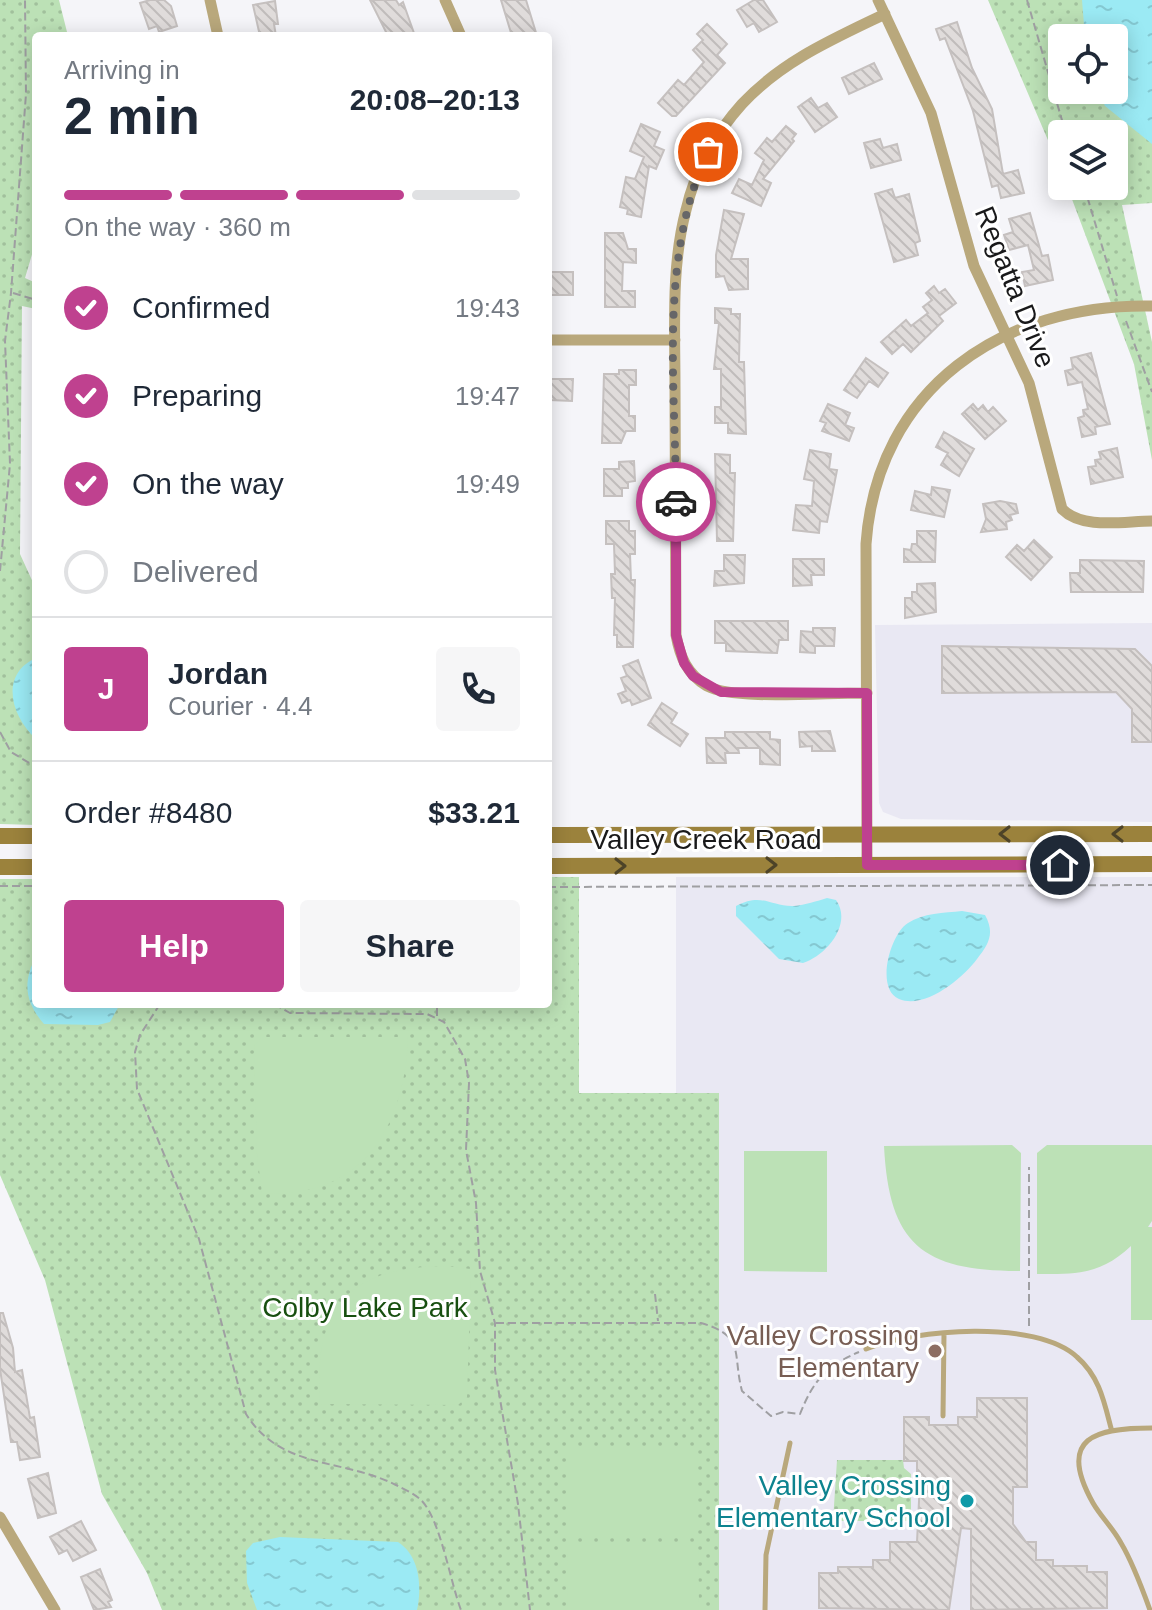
<!DOCTYPE html>
<html lang="en">
<head>
<meta charset="utf-8">
<style>
	:root { --surface:#fff; --page:#f6f6f7; --text:#1f2937; --muted:#747a83; --line:#e0e1e3; --accent:#bf418f }
	body { margin:0; font-family:Arial,sans-serif; background:var(--page); color:var(--text); height:100vh; display:flex; flex-direction:column; font-size:30px; white-space:nowrap }
	* { box-sizing:border-box; margin:0 }
	p { font-size:26px; color:var(--muted) }
	.icon { flex:none; width:44px; height:44px; fill:none; stroke:currentColor; stroke-width:2; stroke-linecap:round; stroke-linejoin:round }
	.map { position:relative; flex:1; overflow:hidden }
	.drawer { position:absolute; left:32px; top:32px; width:520px; height:976px; display:flex; flex-direction:column; background:var(--surface); border-radius:8px; box-shadow:0 4px 20px #0003 }
	.drawer>* { flex:none }
	.buttons { position:absolute; left:1048px; top:24px; display:grid; gap:16px }
	.buttons a { display:grid; place-items:center; width:80px; height:80px; border-radius:8px; background:var(--surface); box-shadow:0 4px 20px #0003; font-size:40px }
	.pin { position:absolute; display:grid; place-items:center; width:68px; height:68px; color:#fff; margin:-34px; border:4px solid #fff; border-radius:50%; box-shadow:0 2px 8px #0007 }
	.courier { position:absolute; display:grid; place-items:center; width:80px; height:80px; margin:-40px; border:6px solid #bf418f; border-radius:50%; background:#fff; color:#222; box-shadow:0 2px 10px #0007 }
	.headline em { font-style:normal; font-weight:700 }
	.headline div { display:flex; flex-direction:column-reverse }
	.headline { display:flex; align-items:center; justify-content:space-between; height:136px; padding:0 32px }
	h1 { font-size:52px; font-weight:700; line-height:60px }
	.bar { display:grid; grid-template-columns:repeat(4,1fr); gap:12px 8px; align-content:center; height:96px; padding:0 32px }
	.bar i { height:10px; border-radius:6px; background:var(--line) }
	.bar .active { background:var(--accent) }
	.bar p { grid-column:span 4 }
	.line { display:flex; align-items:center; gap:20px; padding:0 32px; border-top:2px solid var(--line) }
	.line div { flex:1 }
	.round { display:grid; place-items:center; flex:none; width:84px; height:84px; border-radius:8px; background:var(--page) }
	ol { padding:0 32px; list-style:none }
	li { display:flex; align-items:center; gap:24px; height:88px }
	li p { margin-inline-start:auto }
	li .icon { padding:8px; border-radius:50%; background:var(--accent); color:#fff; stroke-width:4 }
	li:last-child { color:var(--muted) }
	li i { width:44px; height:44px; border:4px solid var(--line); border-radius:50% }
	.primary-button { display:flex; gap:16px; margin-top:auto; padding:16px 32px }
	.primary-button a { flex:1; height:92px; border-radius:8px; background:var(--accent); color:#fff; font-size:32px; font-weight:700; line-height:92px; text-align:center }
	.primary-button a+a { background:var(--page); color:var(--text) }
	.map>svg:first-child { display:block }
</style>
</head>
<body>
<div class="map">
<svg width="1152" height="1610" viewBox="0 0 1152 1610">
	<defs>
		<pattern id="park-dots" width="8" height="8" patternUnits="userSpaceOnUse" patternTransform="scale(2)"><rect width="8" height="8" fill="#bce1b6"/><path d="M2 2h.1M6 6h.1" fill="none" stroke="#a1c09c" stroke-width="1.8" stroke-linecap="round"/></pattern>
		<pattern id="water-ripples" width="26" height="14" patternUnits="userSpaceOnUse" patternTransform="scale(2)"><rect width="26" height="14" fill="#9beaf4"/><path d="M2 4q2-2 4 0t4 0M15 11q2-2 4 0t4 0" fill="none" stroke="#85c8d1"/></pattern>
		<pattern id="building-back-hatch" width="6" height="6" patternUnits="userSpaceOnUse" patternTransform="scale(2)"><rect width="6" height="6" fill="#e0dcdb"/><path d="M-1 5l2 2M0 0l6 6M5-1l2 2" fill="none" stroke="#c0bcbb"/></pattern>
	</defs>
	<rect width="100%" height="100%" fill="#f5f5f9"/>
	<!-- built -->
	<path fill="#e9e8f3" d="M 1152,623 L 1152,822 L 901,819 L 883,812 L 879,803 L 875,625 Z
		M 676,877 L 1152,877 L 1152,1610 L 719,1610 L 719,1093 L 676,1093 Z"/>
	<!-- park -->
	<path fill="url(#park-dots)" fill-rule="evenodd" d="M 0,0 L 59,0 L 68,36 L 36,36 L 36,241 L 25,278 L 36,283 L 36,309 L 22,306 L 20,554 L 36,589 L 36,825 L 0,824 Z
		M 988,0 L 1152,0 L 1152,203 L 1122,205 L 1152,342 L 1152,460 L 1134,364 L 1067,186 L 1114,186 L 1114,134 L 1062,134 L 1062,173 ZM 1062,38 L 1114,38 L 1114,90 L 1062,90 Z
		M 548,877 L 579,877 L 579,1093 L 719,1093 L 719,1610 L 162,1610 L 147,1573 L 102,1494 L 45,1280 L 0,1175 L 0,879 L 36,879 L 36,1004 L 548,1004 Z
		M 837,1460 L 903,1460 L 904,1468 L 911,1474 L 911,1521 L 833,1521 Z"/>
	<!-- pitch -->
	<path fill="#bce1b6" d="M 263,1037 L 408,1037 C 405,1128 361,1200 262,1193 L 257,1154 L 254,1045 Z
		M 1012,1145 L 1021,1153 L 1020,1271 C 923,1271 889,1245 884,1146 Z
		M 1047,1145 L 1152,1145 L 1152,1221 L 1148,1227 L 1152,1227 L 1152,1320 L 1131,1320 L 1131,1246 C 1100,1275 1077,1274 1037,1274 L 1037,1153 Z
		M 744,1151 L 827,1151 L 827,1272 L 744,1271 Z
		M 445,1266 L 471,1269 L 467,1397 L 458,1405 L 320,1404 C 313,1309 347,1267 445,1266 Z
		M 567,1446 L 698,1446 L 698,1537 L 567,1537 Z
		M 567,1546 L 698,1546 L 699,1610 L 568,1610 Z"/>
	<!-- water -->
	<path fill="url(#water-ripples)" d="M 1082,0 L 1152,0 L 1152,144 L 1105,106 L 1098,90 L 1114,90 L 1114,38 L 1085,38 Z
		M 36,658 L 36,739 C 10,715 0,674 36,658 Z
		M 827,898 L 836,900 C 853,924 826,956 803,963 L 779,959 L 736,916 L 736,906 C 762,892 771,907 794,906 C 805,905 817,901 827,898 Z
		M 962,911 L 985,915 C 995,933 989,944 977,959 C 963,978 925,1010 899,999 C 875,989 890,934 908,923 C 923,913 944,913 962,911 Z
		M 36,956 L 36,1004 L 120,1004 L 110,1022 L 98,1025 L 44,1024 C 24,1001 23,982 36,956 Z
		M 280,1537 L 398,1542 C 420,1556 422,1587 417,1610 L 257,1610 L 247,1583 L 246,1551 L 253,1543 Z"/>
	<!-- building -->
	<path fill="url(#building-back-hatch)" stroke="#c5c0bf" stroke-width="2" d="M 150,0 L 164,0 L 171,6 L 177,26 L 159,32 L 157,26 L 149,29 L 140,3 Z
		M 370,0 L 396,0 L 399,5 L 403,2 L 415,36 L 388,36 Z
		M 501,0 L 526,0 L 537,36 L 512,36 Z
		M 754,0 L 763,0 L 777,22 L 759,32 L 754,23 L 747,27 L 737,10 Z
		M 275,1 L 278,24 L 274,24 L 276,36 L 260,36 L 253,5 Z
		M 957,22 L 972,68 L 992,109 L 1003,174 L 1018,170 L 1024,193 L 1001,198 L 998,185 L 992,187 L 973,111 L 945,38 L 940,40 L 936,29 Z
		M 707,24 L 727,44 L 717,55 L 725,63 L 676,116 L 672,116 L 658,103 L 678,80 L 684,85 L 704,62 L 693,50 L 703,40 L 697,34 Z
		M 874,63 L 882,79 L 849,94 L 842,78 Z
		M 811,98 L 818,108 L 827,103 L 837,117 L 815,132 L 798,107 Z
		M 641,124 L 660,132 L 654,146 L 664,150 L 656,169 L 649,166 L 641,217 L 627,214 L 628,209 L 620,207 L 626,177 L 635,179 L 644,157 L 630,151 Z
		M 786,126 L 796,134 L 792,139 L 794,141 L 763,179 L 771,183 L 761,206 L 732,193 L 739,179 L 752,185 L 764,160 L 755,153 L 767,138 L 772,142 Z
		M 880,139 L 883,148 L 897,144 L 901,160 L 871,168 L 864,143 Z
		M 892,189 L 895,198 L 909,194 L 920,241 L 915,243 L 918,255 L 894,262 L 875,194 Z
		M 724,210 L 744,214 L 731,259 L 748,259 L 748,289 L 729,290 L 724,276 L 716,277 L 716,255 Z
		M 1030,213 L 1042,256 L 1048,255 L 1053,280 L 1025,286 L 1022,272 L 1034,270 L 1028,245 L 1009,250 L 1004,235 L 1013,232 L 1009,219 Z
		M 605,233 L 623,233 L 628,249 L 636,249 L 636,263 L 623,262 L 622,291 L 635,291 L 635,307 L 605,307 Z
		M 548,272 L 573,272 L 573,295 L 548,295 Z
		M 934,286 L 939,293 L 945,289 L 956,303 L 939,316 L 943,321 L 911,352 L 903,344 L 892,354 L 881,342 L 906,320 L 911,326 L 928,313 L 923,307 L 932,300 L 926,293 Z
		M 715,308 L 731,309 L 731,314 L 740,314 L 739,362 L 744,362 L 746,434 L 728,433 L 728,423 L 715,423 L 715,407 L 721,407 L 721,369 L 714,369 L 719,323 L 715,323 Z
		M 1091,353 L 1110,424 L 1095,427 L 1096,434 L 1082,437 L 1078,418 L 1084,416 L 1083,410 L 1088,409 L 1082,382 L 1068,385 L 1065,371 L 1073,369 L 1071,358 Z
		M 866,358 L 888,373 L 878,387 L 869,381 L 857,398 L 844,390 Z
		M 619,370 L 636,370 L 636,385 L 629,385 L 629,416 L 635,416 L 635,431 L 626,431 L 621,443 L 602,443 L 604,374 L 619,374 Z
		M 551,379 L 573,379 L 572,401 L 550,400 Z
		M 828,404 L 850,413 L 845,425 L 854,428 L 849,441 L 822,431 L 826,423 L 820,421 Z
		M 973,404 L 978,410 L 983,405 L 988,412 L 993,407 L 1006,421 L 985,439 L 962,414 Z
		M 944,432 L 974,449 L 959,476 L 941,465 L 948,453 L 936,447 Z
		M 1117,448 L 1123,477 L 1091,484 L 1088,467 L 1096,466 L 1095,460 L 1101,459 L 1099,452 Z
		M 810,450 L 831,454 L 829,469 L 837,470 L 827,522 L 820,521 L 819,533 L 793,530 L 796,505 L 812,506 L 814,481 L 804,479 Z
		M 715,454 L 730,455 L 730,473 L 735,473 L 733,541 L 717,541 Z
		M 634,461 L 635,481 L 628,482 L 628,488 L 622,488 L 622,496 L 604,496 L 604,469 L 619,469 L 619,462 Z
		M 932,487 L 950,490 L 944,517 L 911,510 L 915,491 L 931,495 Z
		M 1000,501 L 1016,504 L 1018,513 L 1010,515 L 1012,520 L 1006,522 L 1007,529 L 981,532 L 986,519 L 983,504 Z
		M 606,521 L 629,521 L 629,531 L 635,531 L 635,554 L 630,554 L 631,580 L 635,580 L 633,647 L 617,647 L 617,635 L 614,635 L 615,598 L 612,598 L 611,574 L 615,574 L 614,544 L 606,544 Z
		M 917,531 L 936,531 L 935,562 L 904,562 L 904,549 L 911,550 L 912,544 L 917,544 Z
		M 1034,540 L 1052,557 L 1031,580 L 1006,557 L 1017,545 L 1024,551 Z
		M 724,555 L 745,555 L 744,583 L 714,586 L 715,571 L 724,571 Z
		M 793,559 L 824,559 L 824,575 L 811,575 L 812,585 L 793,586 Z
		M 1080,560 L 1144,561 L 1143,592 L 1071,592 L 1070,573 L 1080,573 Z
		M 935,583 L 936,612 L 905,618 L 905,598 L 912,598 L 912,592 L 917,592 L 917,584 Z
		M 715,621 L 788,621 L 788,640 L 779,640 L 777,653 L 726,651 L 726,643 L 715,643 Z
		M 813,628 L 835,628 L 834,646 L 815,646 L 815,653 L 800,652 L 801,631 L 813,632 Z
		M 942,646 L 1135,649 L 1152,666 L 1152,742 L 1132,742 L 1132,709 L 1116,692 L 942,693 Z
		M 638,660 L 651,698 L 632,705 L 630,700 L 622,703 L 618,694 L 626,691 L 621,678 L 627,676 L 623,666 Z
		M 662,703 L 677,713 L 671,723 L 688,734 L 680,746 L 648,725 Z
		M 830,731 L 835,751 L 812,751 L 812,746 L 800,747 L 799,732 Z
		M 725,732 L 770,732 L 770,739 L 780,740 L 780,765 L 760,764 L 760,748 L 738,748 L 739,753 L 725,753 L 726,763 L 707,763 L 706,738 L 725,738 Z
		M 0,1313 L 3,1313 L 13,1348 L 15,1372 L 22,1370 L 30,1418 L 34,1417 L 40,1457 L 20,1460 L 17,1442 L 11,1442 L 0,1369 Z
		M 977,1398 L 1027,1398 L 1027,1487 L 1013,1487 L 1013,1524 L 1026,1542 L 1036,1542 L 1036,1560 L 1053,1560 L 1053,1566 L 1087,1566 L 1087,1572 L 1107,1572 L 1107,1608 L 971,1610 L 971,1529 L 961,1528 L 949,1610 L 819,1608 L 819,1573 L 838,1573 L 838,1567 L 873,1567 L 873,1560 L 890,1560 L 890,1542 L 917,1542 L 920,1481 L 917,1481 L 917,1461 L 904,1461 L 904,1417 L 929,1417 L 929,1425 L 958,1425 L 958,1417 L 977,1417 Z
		M 48,1473 L 56,1513 L 38,1518 L 28,1479 Z
		M 81,1521 L 96,1550 L 73,1561 L 67,1550 L 59,1554 L 50,1537 Z
		M 100,1569 L 112,1600 L 108,1602 L 111,1607 L 94,1610 L 81,1577 Z"/>
	<g fill="none" stroke-linecap="round" stroke-linejoin="round">
		<!-- path -->
		<path stroke="#9f9fa2" stroke-width="2" stroke-dasharray="8 4" stroke-linecap="butt" d="M 1027,0 L 1066,134
			M 1084,186 L 1117,296
			M 13,293 L 36,300
			M 1126,321 L 1152,392
			M 0,571 L 10,464 L 5,341 L 11,293 L 26,94 L 25,0
			M 0,732 L 11,752 L 36,767
			M 0,886 L 36,886
			M 548,887 L 1152,885
			M 160,1004 L 140,1035 L 135,1052 L 137,1089 L 199,1239 L 246,1414 C 281,1470 342,1458 396,1485 C 404,1489 415,1494 422,1501 C 441,1522 450,1581 461,1610
			M 274,1004 L 290,1013 L 427,1014 L 444,1022 L 465,1059 L 469,1083 L 466,1150 L 476,1203 L 480,1271 L 495,1323 L 495,1370 L 518,1504 L 530,1610
			M 437,1016 L 437,1004
			M 655,1294 L 658,1321
			M 496,1323 L 701,1323 C 746,1336 732,1353 742,1391 L 771,1416 L 783,1412 L 800,1414 C 813,1381 826,1366 859,1352
			M 1029,1326 L 1029,1167"/>
		<!-- service -->
		<path stroke="#b9a87c" stroke-width="5" d="M 866,1349 C 914,1329 1036,1319 1077,1357 C 1099,1376 1104,1401 1111,1428
			M 943,1416 L 944,1334
			M 765,1610 L 766,1555 L 790,1443
			M 1150,1610 C 1142,1588 1133,1563 1121,1543 C 1113,1528 1101,1517 1093,1503 C 1056,1437 1096,1428 1152,1428"/>
		<!-- minor -->
		<path stroke="#b9a87c" stroke-width="11" d="M 210,0 L 218,36
			M 445,0 L 461,36
			M 878,0 L 931,113 L 974,266 L 1029,383 L 1062,509 C 1083,530 1124,521 1152,521
			M 548,340 L 675,340
			M 867,693 C 831,692 734,701 707,686 C 687,674 680,657 676,635 C 676,552 676,469 675,386 C 675,328 671,266 686,210 C 695,171 715,134 742,104 C 782,61 833,39 885,14
			M 867,865 L 866,544 C 877,388 1003,303 1152,306
			M 0,1517 L 55,1610"/>
		<!-- secondary -->
		<path stroke="#9b823c" stroke-width="16" d="M 548,835 L 1152,834
			M 0,836 L 36,836
			M 548,866 L 1152,864
			M 0,867 L 36,867"/>
	</g>
	<!-- one-way arrows -->
	<defs><path id="oneway-chevron" d="M-2-3.5L2.5 0L-2 3.5" fill="none" stroke-width="1.6" stroke-linecap="round" stroke-linejoin="round" transform="scale(2)"/></defs>
	<g stroke="#4d4328">
		<use href="#oneway-chevron" transform="translate(1005 834) rotate(180)"/>
		<use href="#oneway-chevron" transform="translate(1118 834) rotate(180)"/>
		<use href="#oneway-chevron" transform="translate(771 865)"/>
		<use href="#oneway-chevron" transform="translate(620 866)"/>
	</g>
	<g fill="none" stroke-linecap="round" stroke-linejoin="round">
		<!-- done -->
		<path stroke="#666668" stroke-width="8" stroke-dasharray="0 14.4" d="M 676,502 C 676,387 658,258 708,152"/>
		<!-- route -->
		<path stroke="#bf418f" stroke-width="10" d="M 676,502 L 676,635 L 684,663 L 693,676 L 721,692 L 867,693 L 867,865 L 1060,865"/>
	</g>
	<!-- markers -->
	<circle fill="#8d6e63" stroke="#fff" stroke-width="3" cx="935" cy="1351" r="8"/>
	<circle fill="#0f9aa8" stroke="#fff" stroke-width="3" cx="967" cy="1501" r="8"/>
	<g text-anchor="middle" dominant-baseline="central" stroke-width="6" stroke-linejoin="round" paint-order="stroke">
		<!-- street labels -->
		<g font-size="28" fill="#19191a" stroke="#fff">
			<text transform="translate(1015 287) rotate(68)">Regatta Drive</text>
			<text x="706" y="839">Valley Creek Road</text>
		</g>
		<!-- park labels -->
		<g font-size="28" fill="#184f10" stroke="#fff">
			<text x="365" y="1307">Colby Lake Park</text>
		</g>
		<!-- education labels -->
		<g font-size="28" fill="#785e54" stroke="#fff" text-anchor="end">
			<text x="919" y="1335">Valley Crossing<tspan x="919" dy="32">Elementary</tspan></text>
		</g>
		<!-- culture labels -->
		<g font-size="28" fill="#0d838f" stroke="#fff" text-anchor="end">
			<text x="951" y="1485">Valley Crossing<tspan x="951" dy="32">Elementary School</tspan></text>
		</g>
	</g>
</svg>
<div class="buttons">
<a><svg class="icon" aria-label="locate" viewBox="0 0 24 24"><circle cx="12" cy="12" r="6"/><path d="M12 2v4M12 18v4M2 12h4M18 12h4"/></svg></a>
<a><svg class="icon" aria-label="layers" viewBox="0 0 24 24"><path d="M12 4l9 5-9 5-9-5zM3 14l9 5 9-5"/></svg></a>
</div>
<div class="pin" style="left:708px;top:152px;background:#ea580c"><svg class="icon" aria-label="bag" viewBox="0 0 24 24"><path d="M5 8h14l-1 12H6zM9 8a3 3 0 0 1 6 0"/></svg></div>
<div class="pin" style="left:1060px;top:865px;background:#1f2937"><svg class="icon" aria-label="home" viewBox="0 0 24 24"><path d="M3 11l9-7 9 7M6 9v11h12V9"/></svg></div>
<div class="courier" style="left:676px;top:502px"><svg class="icon" aria-label="car" viewBox="0 0 24 24"><path d="M5 17H2v-5l4-1 3-4h7l3 4 3 1v5h-3M9 17h6M6 11h13"/><circle cx="7" cy="17" r="2"/><circle cx="17" cy="17" r="2"/></svg></div>
<section class="drawer">
<div class="headline"><div><h1>2 min</h1><p>Arriving in</p></div><em>20:08–20:13</em></div>
<div class="bar"><i class="active"></i><i class="active"></i><i class="active"></i><i></i><p>On the way · 360 m</p></div>
<ol>
<li><svg class="icon" aria-label="check" viewBox="0 0 24 24"><path d="M5 12l5 5 9-10"/></svg>Confirmed<p>19:43</p></li>
<li><svg class="icon" aria-label="check" viewBox="0 0 24 24"><path d="M5 12l5 5 9-10"/></svg>Preparing<p>19:47</p></li>
<li><svg class="icon" aria-label="check" viewBox="0 0 24 24"><path d="M5 12l5 5 9-10"/></svg>On the way<p>19:49</p></li>
<li><i></i>Delivered</li>
</ol>
<div class="line" style="height:144px"><b class="round" style="background:var(--accent);color:#fff">J</b><div><b>Jordan</b><p>Courier · 4.4</p></div><a class="round"><svg class="icon" aria-label="phone" viewBox="0 0 24 24"><path d="M5 4h4l2 5-3 2q2 4 5 5l2-3 5 2v4C11 20 4 13 5 4z"/></svg></a></div>
<div class="line" style="height:104px"><div>Order #8480</div><b>$33.21</b></div>
<div class="primary-button"><a>Help</a><a>Share</a></div>
</section>
</div>
</body>
</html>
